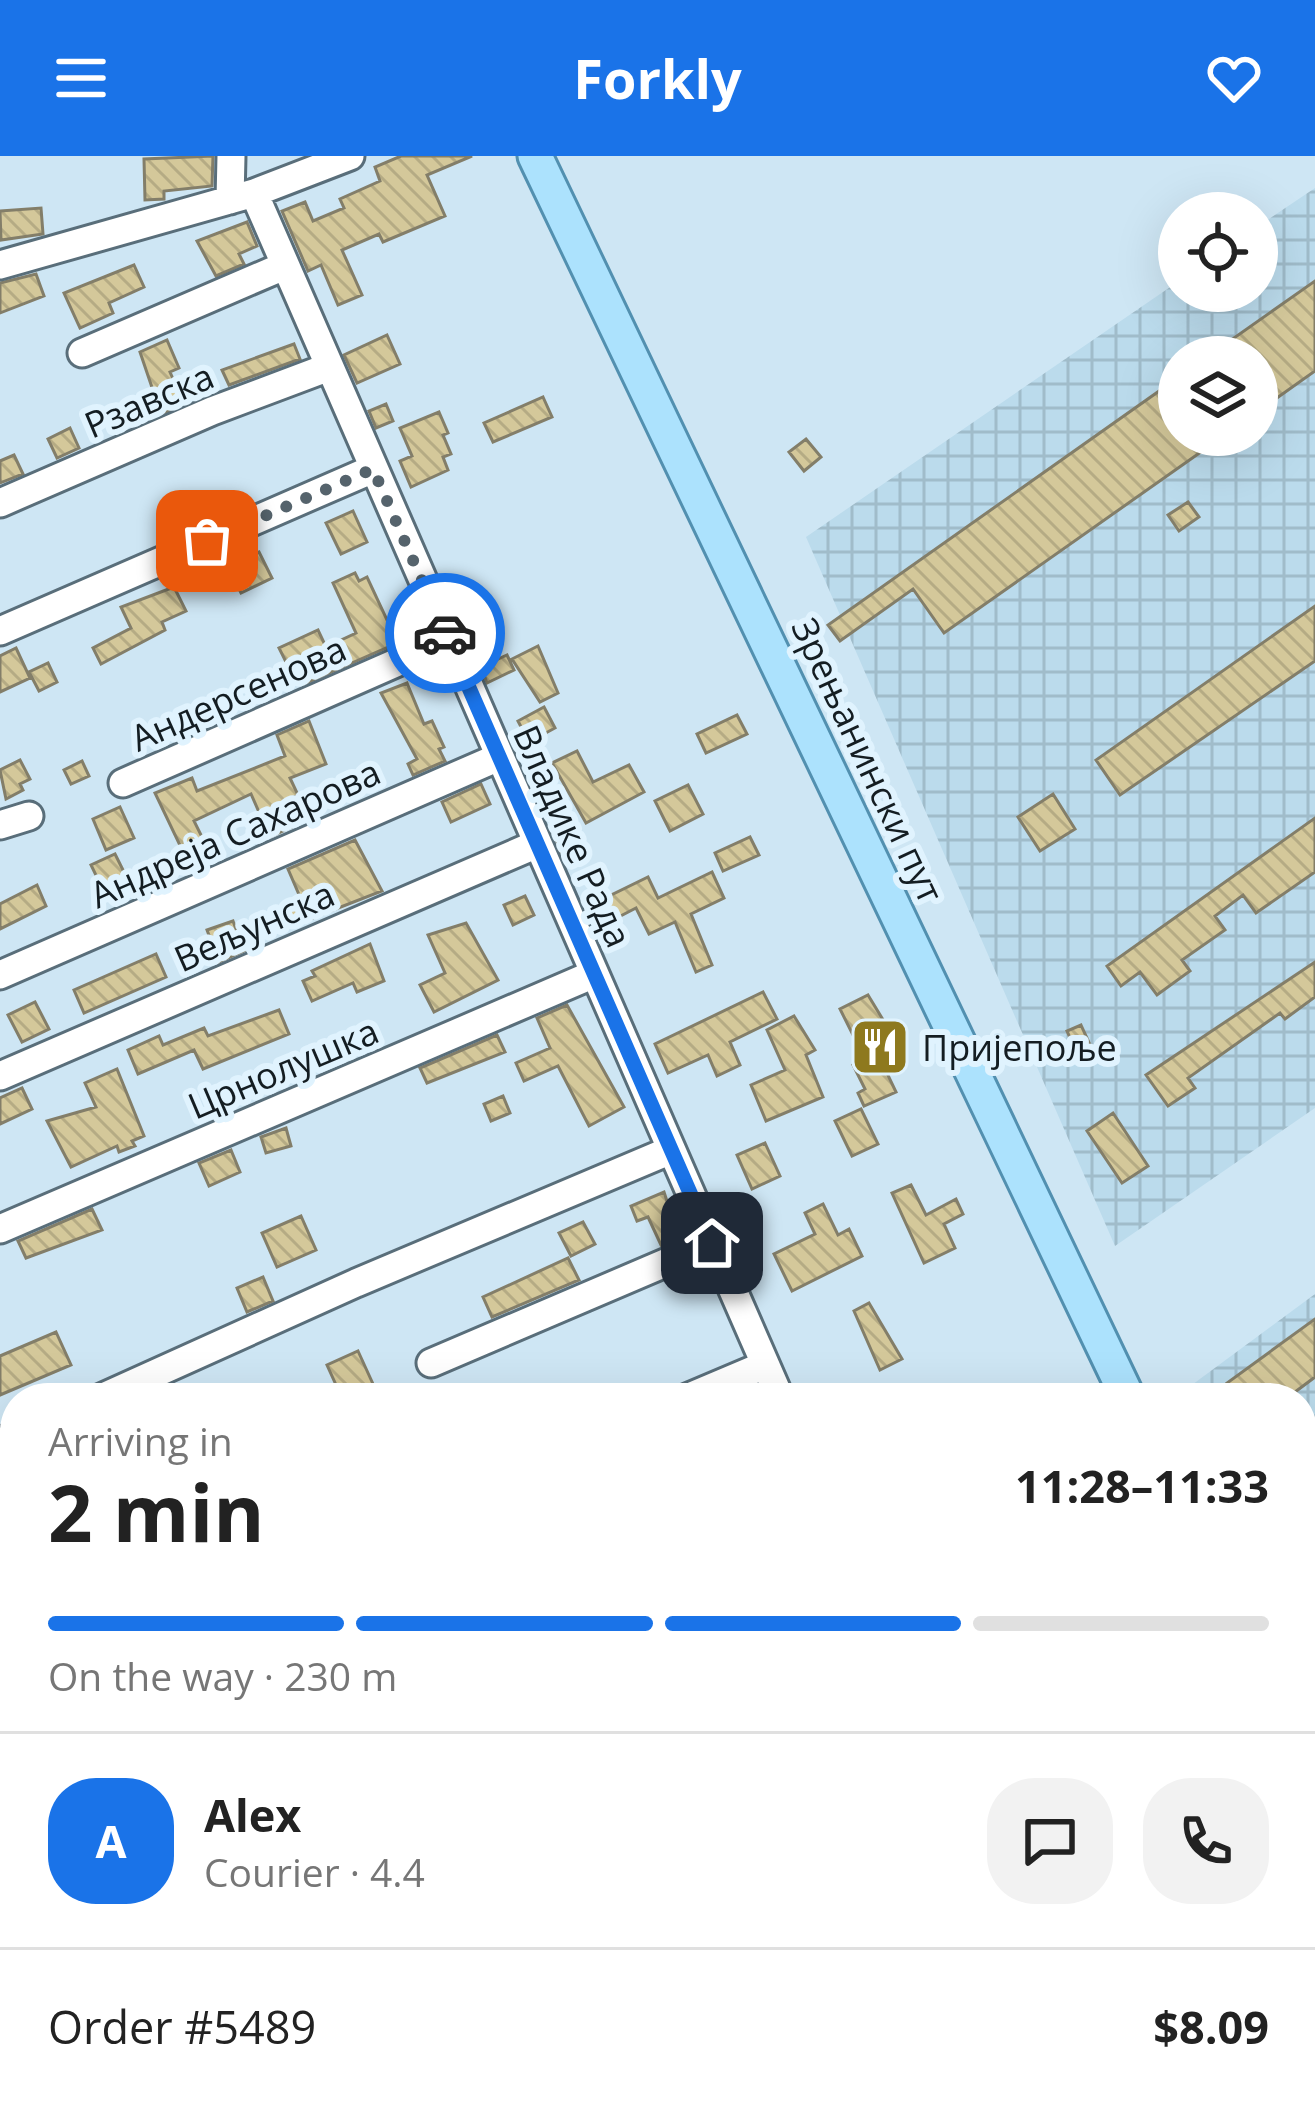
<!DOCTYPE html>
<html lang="en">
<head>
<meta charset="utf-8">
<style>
	:root { --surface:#fff; --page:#f2f2f2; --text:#222; --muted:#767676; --line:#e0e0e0; --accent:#1a73e8 }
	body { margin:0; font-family:"Open Sans",sans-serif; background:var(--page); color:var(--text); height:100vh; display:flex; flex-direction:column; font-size:45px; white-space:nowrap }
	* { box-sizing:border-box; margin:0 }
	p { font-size:39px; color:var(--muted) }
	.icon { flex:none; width:66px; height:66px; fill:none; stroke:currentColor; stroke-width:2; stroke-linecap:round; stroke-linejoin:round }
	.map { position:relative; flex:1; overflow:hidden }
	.drawer { position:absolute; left:0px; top:1227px; width:1317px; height:747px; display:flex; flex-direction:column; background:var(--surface); border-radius:48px 48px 0 0; box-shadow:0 12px 48px #0002 }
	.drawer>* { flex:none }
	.controls { position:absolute; left:1158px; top:36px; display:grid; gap:24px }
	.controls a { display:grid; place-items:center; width:120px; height:120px; border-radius:50%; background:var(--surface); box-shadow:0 12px 48px #0002; font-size:60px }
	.pin { position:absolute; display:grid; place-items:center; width:102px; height:102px; color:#fff; margin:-51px; border-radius:24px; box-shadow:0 6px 18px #0006 }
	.courier { position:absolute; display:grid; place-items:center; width:120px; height:120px; margin:-60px; border:9px solid #1a73e8; border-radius:50%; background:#fff; color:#222; box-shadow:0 3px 15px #0007 }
	.head em { font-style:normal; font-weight:700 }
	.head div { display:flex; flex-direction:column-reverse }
	.head { display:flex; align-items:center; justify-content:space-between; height:204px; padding:0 48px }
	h1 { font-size:78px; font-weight:700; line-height:90px }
	.bar { display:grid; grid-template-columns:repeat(4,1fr); gap:18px 12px; align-content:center; height:144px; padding:0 48px }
	.bar i { height:15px; border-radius:9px; background:var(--line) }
	.bar .active { background:var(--accent) }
	.bar p { grid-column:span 4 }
	.line { display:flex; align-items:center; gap:30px; padding:0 48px; border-top:3px solid var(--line) }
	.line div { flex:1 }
	.round { display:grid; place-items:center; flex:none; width:126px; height:126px; border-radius:48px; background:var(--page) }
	header { display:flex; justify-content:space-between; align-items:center; height:156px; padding:0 48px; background:var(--accent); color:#fff; font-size:54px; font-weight:700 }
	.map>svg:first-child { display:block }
</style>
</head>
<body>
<header><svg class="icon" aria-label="menu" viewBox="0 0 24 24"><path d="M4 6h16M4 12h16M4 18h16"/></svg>Forkly<svg class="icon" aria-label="heart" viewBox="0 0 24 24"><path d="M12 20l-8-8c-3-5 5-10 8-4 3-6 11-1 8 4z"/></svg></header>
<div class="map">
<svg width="1315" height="1972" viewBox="0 0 1315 1972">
	<defs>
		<pattern id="industrial-grid" width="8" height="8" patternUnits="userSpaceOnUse" patternTransform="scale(3)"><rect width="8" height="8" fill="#bbdbec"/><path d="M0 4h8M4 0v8" fill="none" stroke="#a0bcca"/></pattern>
		<pattern id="grass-dots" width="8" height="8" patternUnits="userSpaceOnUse" patternTransform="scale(3)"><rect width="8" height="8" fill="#aad9f3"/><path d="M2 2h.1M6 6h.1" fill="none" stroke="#91bad0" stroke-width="1.8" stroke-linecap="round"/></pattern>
		<pattern id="building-back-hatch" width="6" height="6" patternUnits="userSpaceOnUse" patternTransform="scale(3)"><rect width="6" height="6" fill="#d4c89a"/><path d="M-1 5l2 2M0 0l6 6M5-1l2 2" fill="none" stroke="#b5ab84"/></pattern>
	</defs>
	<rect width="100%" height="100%" fill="#cee6f4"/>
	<!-- industrial -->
	<path fill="url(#industrial-grid)" fill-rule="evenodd" d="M 1315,32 L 1315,952 L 1115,1090 L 806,381 L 1179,125 L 1179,135 L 1257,135 L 1257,71 ZM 1179,201 L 1257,201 L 1257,279 L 1179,279 Z
		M 1315,1138 L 1315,1449 L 1302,1460 L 1302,1242 L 1189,1242 L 1185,1234 Z"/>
	<!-- grass -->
	<path fill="url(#grass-dots)" d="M 1302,1681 L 1315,1707 L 1315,1972 L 880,1972 L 892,1959 L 1302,1959 Z"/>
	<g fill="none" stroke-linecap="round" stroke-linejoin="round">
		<!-- stream -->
		<path stroke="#6796af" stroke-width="6" d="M 858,1972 L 870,1959"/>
	</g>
	<!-- building -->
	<path fill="url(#building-back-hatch)" stroke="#837e69" stroke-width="3" d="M 213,0 L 212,30 L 164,35 L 164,43 L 145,44 L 144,3 Z
		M 401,0 L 472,0 L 427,19 L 445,60 L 383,86 L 379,78 L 342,94 L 362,139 L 338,149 L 321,109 L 308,115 L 282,55 L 305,46 L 313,65 L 344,52 L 340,43 L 380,25 L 375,11 Z
		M 41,52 L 43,78 L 1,84 L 0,55 Z
		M 247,66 L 257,90 L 239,98 L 244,108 L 216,120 L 197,85 Z
		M 134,109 L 144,131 L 109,147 L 113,157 L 80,172 L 64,137 Z
		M 36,118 L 44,140 L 0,157 L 0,127 Z
		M 1315,125 L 1315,215 L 1257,256 L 1257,201 L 1207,201 Z
		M 387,179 L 400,208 L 357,227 L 344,199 Z
		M 167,184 L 179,212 L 170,216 L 184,248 L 161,258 L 140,196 Z
		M 294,188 L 300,203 L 229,229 L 222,214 Z
		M 1179,221 L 1179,279 L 1225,279 L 944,477 L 913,433 L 840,485 L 828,469 Z
		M 543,241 L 552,261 L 493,286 L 484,267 Z
		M 386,248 L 393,265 L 376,272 L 369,255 Z
		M 439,256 L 448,277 L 443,279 L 451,298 L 443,301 L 448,314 L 411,331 L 400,305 L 412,300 L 400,272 Z
		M 70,272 L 79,292 L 57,302 L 48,283 Z
		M 806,283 L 821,301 L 804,315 L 789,296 Z
		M 14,299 L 23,318 L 0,327 L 0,305 Z
		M 1188,346 L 1199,361 L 1179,375 L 1168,359 Z
		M 353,355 L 367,386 L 341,398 L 326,367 Z
		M 259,396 L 272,422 L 241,437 L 228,411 Z
		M 355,417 L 359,425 L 367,421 L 387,464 L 393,461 L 404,484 L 304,528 L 293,505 L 287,508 L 279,492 L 318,474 L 326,491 L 356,477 L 333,427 Z
		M 174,431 L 186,455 L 162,466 L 165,474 L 101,508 L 93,492 L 131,472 L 121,451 Z
		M 1315,450 L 1315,505 L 1120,639 L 1096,604 Z
		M 538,490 L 558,537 L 540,546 L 512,503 Z
		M 16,492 L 30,522 L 0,536 L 0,500 Z
		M 507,499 L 514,514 L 487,527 L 481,511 Z
		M 48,507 L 57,526 L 39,535 L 29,516 Z
		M 407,527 L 424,568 L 432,565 L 444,591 L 439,593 L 445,605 L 413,619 L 408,608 L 417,603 L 381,537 Z
		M 544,551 L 555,572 L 529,586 L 518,565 Z
		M 737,559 L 747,578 L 706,597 L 697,578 Z
		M 309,565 L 326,608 L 290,622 L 298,639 L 285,645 L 296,669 L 270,681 L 251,638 L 194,665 L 207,691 L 186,702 L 155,637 L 192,622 L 197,635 L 285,600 L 277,579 Z
		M 577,595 L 593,626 L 629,609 L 644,636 L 586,667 L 552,607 Z
		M 20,604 L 30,623 L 20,628 L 23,634 L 6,643 L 0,614 Z
		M 82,605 L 89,620 L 71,628 L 64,614 Z
		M 481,628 L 490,648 L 451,666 L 442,646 Z
		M 688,629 L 703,658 L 670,675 L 655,645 Z
		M 1053,638 L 1075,673 L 1040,695 L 1018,661 Z
		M 120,651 L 134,682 L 106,694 L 93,663 Z
		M 1315,662 L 1315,716 L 1256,757 L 1243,739 L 1215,760 L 1225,774 L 1182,804 L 1190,815 L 1157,839 L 1140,816 L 1121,830 L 1107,810 Z
		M 570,674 L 582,698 L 566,706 L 553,677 Z
		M 750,681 L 759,699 L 723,715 L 715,697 Z
		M 355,684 L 382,735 L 292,770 L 282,749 L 300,741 L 288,713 Z
		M 115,698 L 131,730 L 107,742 L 91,709 Z
		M 712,716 L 724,742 L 691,758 L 712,809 L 696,816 L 675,766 L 649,778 L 636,752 L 607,767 L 597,746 L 648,721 L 658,742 Z
		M 37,729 L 46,750 L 0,773 L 0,748 Z
		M 525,740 L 534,759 L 513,769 L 504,749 Z
		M 233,765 L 244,795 L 219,806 L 207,774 Z
		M 466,767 L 498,824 L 434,856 L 420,829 L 445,817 L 428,779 Z
		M 370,788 L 384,825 L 357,836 L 353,827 L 312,845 L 303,825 L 315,820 L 312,815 Z
		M 156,798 L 166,821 L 84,857 L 74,834 Z
		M 1315,806 L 1315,841 L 1285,863 L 1280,857 L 1188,922 L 1195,932 L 1168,950 L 1146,919 Z
		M 763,836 L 777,863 L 730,886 L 740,909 L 717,920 L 708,899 L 668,917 L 655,888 Z
		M 868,839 L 905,900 L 884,911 L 896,936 L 864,950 L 858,937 L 865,933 L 853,909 L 865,903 L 840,853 Z
		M 35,846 L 49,873 L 22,886 L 8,859 Z
		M 567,849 L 624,951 L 589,970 L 558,910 L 524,925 L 516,907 L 550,892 L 537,862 Z
		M 279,854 L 289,878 L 203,913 L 194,894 L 138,918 L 128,894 L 159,880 L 163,889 L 204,872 L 208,880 Z
		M 794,860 L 815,894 L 806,899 L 823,941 L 766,965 L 751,929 L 785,914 L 767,874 Z
		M 1081,869 L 1092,893 L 1078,899 L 1067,875 Z
		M 497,879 L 505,896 L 427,927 L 420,912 Z
		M 117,913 L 144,980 L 132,985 L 135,990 L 119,996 L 117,990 L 71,1011 L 47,965 L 96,951 L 85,927 Z
		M 22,932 L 32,953 L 0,968 L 0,942 Z
		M 503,940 L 510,957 L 491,965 L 484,948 Z
		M 861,953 L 878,988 L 852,1000 L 835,965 Z
		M 1113,957 L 1148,1010 L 1122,1027 L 1087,975 Z
		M 286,972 L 291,990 L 266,997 L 261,981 Z
		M 765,987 L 780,1020 L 752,1033 L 737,999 Z
		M 231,994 L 240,1016 L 209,1030 L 199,1007 Z
		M 911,1029 L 926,1059 L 956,1043 L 963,1058 L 944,1068 L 955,1092 L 924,1107 L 892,1037 Z
		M 664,1036 L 679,1082 L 661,1089 L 648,1061 L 637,1065 L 631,1050 Z
		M 823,1048 L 838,1079 L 849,1073 L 862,1100 L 792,1135 L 774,1098 L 815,1078 L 805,1057 Z
		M 92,1053 L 102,1074 L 26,1102 L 18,1085 Z
		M 301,1060 L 316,1094 L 277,1111 L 262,1077 Z
		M 583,1066 L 595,1088 L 571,1100 L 559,1077 Z
		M 568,1102 L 579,1124 L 492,1161 L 483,1141 Z
		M 263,1121 L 273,1145 L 247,1156 L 237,1132 Z
		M 869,1147 L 902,1203 L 880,1214 L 854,1155 Z
		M 1315,1163 L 1315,1221 L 1287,1242 L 1237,1242 L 1227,1227 Z
		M 56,1176 L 71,1209 L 0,1239 L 0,1200 Z
		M 358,1195 L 373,1228 L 342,1242 L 327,1209 Z
		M 15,1483 L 15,1510 L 1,1514 L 0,1490 Z
		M 15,1760 L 15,1781 L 0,1788 L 0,1768 Z"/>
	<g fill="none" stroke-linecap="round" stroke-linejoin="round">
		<defs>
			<path id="minor" d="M 254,37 L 780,1242
				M 230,44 L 231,0
				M 0,109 L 254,37 L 350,0
				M 82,197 L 284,110
				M 0,347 L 212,255 L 329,211
				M 0,475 L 373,313
				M 123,627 L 448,484
				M 0,669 L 29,660
				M 0,819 L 499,601
				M 0,920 L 537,688
				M 0,1073 L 594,818
				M 431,1207 L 712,1087
				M 101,1242 L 356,1127 L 671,994
				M 687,1242 L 765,1209
				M 9,1282 L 15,1280
				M 0,1354 L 15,1348
				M 1302,1513 L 1315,1500
				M 0,1534 L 15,1528
				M 0,1659 L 15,1653
				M 0,1815 L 15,1808
				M 200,1972 L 230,1959
				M 479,1972 L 503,1965
				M 807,1972 L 820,1959"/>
			<path id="major" d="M 535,0 L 1128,1242
				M 1302,1613 L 1315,1640"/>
		</defs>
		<!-- minor casing -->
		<use href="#minor" stroke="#596e7a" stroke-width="33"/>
		<!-- major casing -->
		<use href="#major" stroke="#5290b0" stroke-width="39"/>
		<!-- minor -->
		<use href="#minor" stroke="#fff" stroke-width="27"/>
		<!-- major -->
		<use href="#major" stroke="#ace2fd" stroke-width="33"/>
	</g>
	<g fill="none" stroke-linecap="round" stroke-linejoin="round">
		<!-- done -->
		<path stroke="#55636c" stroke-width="12" stroke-dasharray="0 21.6" d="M 207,385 L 373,313 L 445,477"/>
		<!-- route -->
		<path stroke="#1a73e8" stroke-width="15" d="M 445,477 L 712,1087"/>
	</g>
	<!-- icons -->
	<defs>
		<symbol id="restaurant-square" viewBox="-11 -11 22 22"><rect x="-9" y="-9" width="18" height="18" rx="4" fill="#8e791e" stroke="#e0f3fe"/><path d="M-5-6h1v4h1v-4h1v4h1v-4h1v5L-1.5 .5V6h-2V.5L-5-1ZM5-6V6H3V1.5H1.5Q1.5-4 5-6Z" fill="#fff"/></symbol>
	</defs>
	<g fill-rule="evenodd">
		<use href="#restaurant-square" x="847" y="858" width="66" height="66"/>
	</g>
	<g text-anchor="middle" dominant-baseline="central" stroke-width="12" stroke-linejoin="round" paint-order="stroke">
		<!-- street labels -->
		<g font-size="36" fill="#141d22" stroke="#e0f3fe">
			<text transform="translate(149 244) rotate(-23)">Рзавска</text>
			<text transform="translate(238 537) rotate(-24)">Андерсенова</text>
			<text transform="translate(868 604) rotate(65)">Зрењанински пут</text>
			<text transform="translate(235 677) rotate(-24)">Андреја Сахарова</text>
			<text transform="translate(573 680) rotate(66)">Владике Рада</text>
			<text transform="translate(254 770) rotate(-24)">Вељунска</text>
			<text transform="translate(283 912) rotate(-23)">Црнолушка</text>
		</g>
		<!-- poi labels -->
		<g font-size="36" fill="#141d22" stroke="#e0f3fe" text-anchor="start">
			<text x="922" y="891">Пријепоље</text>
		</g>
	</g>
</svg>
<div class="controls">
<a><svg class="icon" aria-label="locate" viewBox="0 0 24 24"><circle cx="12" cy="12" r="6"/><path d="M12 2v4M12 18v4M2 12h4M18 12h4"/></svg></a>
<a><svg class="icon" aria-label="layers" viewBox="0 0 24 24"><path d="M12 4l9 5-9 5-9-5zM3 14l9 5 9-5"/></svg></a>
</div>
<div class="pin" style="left:207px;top:385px;background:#ea580c"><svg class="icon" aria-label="bag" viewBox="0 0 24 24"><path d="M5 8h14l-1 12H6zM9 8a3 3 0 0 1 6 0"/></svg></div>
<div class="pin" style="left:712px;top:1087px;background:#1f2937"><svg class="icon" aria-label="home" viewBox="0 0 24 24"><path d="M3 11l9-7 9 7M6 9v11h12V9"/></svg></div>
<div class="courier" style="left:445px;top:477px"><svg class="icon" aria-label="car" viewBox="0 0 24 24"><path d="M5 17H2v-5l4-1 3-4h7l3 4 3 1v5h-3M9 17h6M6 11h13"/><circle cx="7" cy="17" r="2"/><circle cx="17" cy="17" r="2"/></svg></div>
<section class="drawer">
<div class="head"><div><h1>2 min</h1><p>Arriving in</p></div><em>11:28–11:33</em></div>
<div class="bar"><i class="active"></i><i class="active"></i><i class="active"></i><i></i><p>On the way · 230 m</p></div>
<div class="line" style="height:216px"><b class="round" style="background:var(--accent);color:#fff">A</b><div><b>Alex</b><p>Courier · 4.4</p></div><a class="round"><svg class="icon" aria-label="chat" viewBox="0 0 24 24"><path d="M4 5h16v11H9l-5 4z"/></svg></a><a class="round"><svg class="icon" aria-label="phone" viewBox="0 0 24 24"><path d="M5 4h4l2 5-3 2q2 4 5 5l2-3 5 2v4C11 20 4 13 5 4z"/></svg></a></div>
<div class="line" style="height:156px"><div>Order #5489</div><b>$8.09</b></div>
</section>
</div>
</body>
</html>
